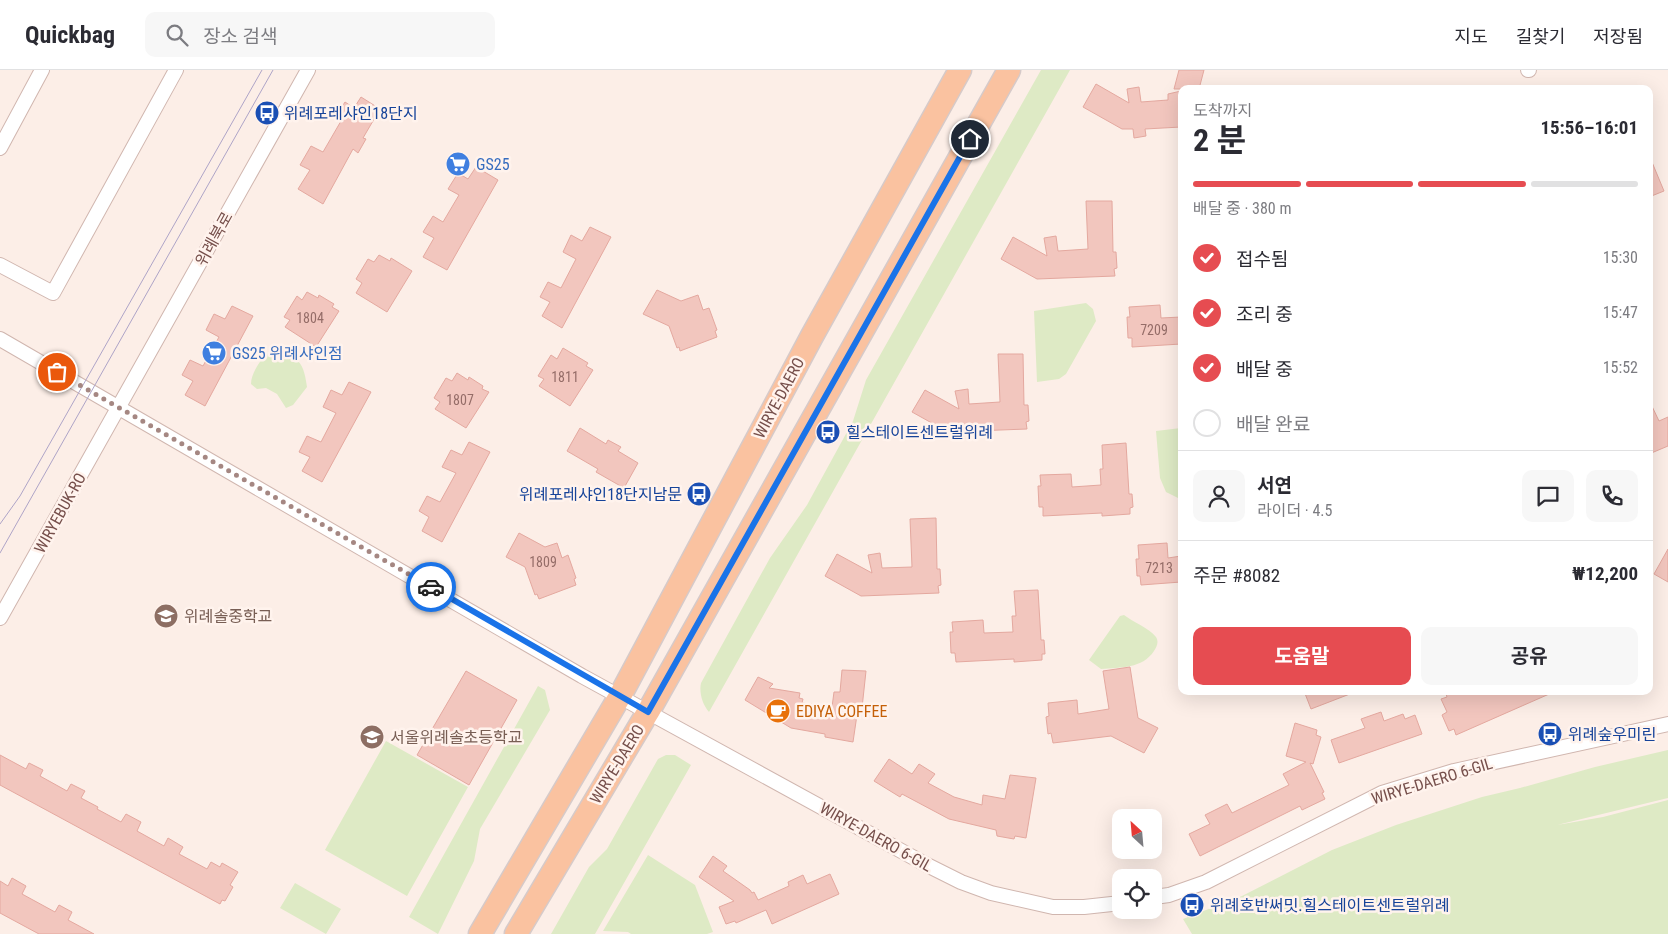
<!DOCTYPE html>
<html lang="ko">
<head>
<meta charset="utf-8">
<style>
	:root { --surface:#fff; --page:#f7f7f7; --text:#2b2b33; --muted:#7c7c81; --line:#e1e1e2; --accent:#e64c51 }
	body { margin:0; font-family:"Roboto Condensed","Noto Sans KR",sans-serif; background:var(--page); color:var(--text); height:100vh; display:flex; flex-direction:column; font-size:19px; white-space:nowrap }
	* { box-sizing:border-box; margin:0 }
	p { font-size:16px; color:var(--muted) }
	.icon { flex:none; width:28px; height:28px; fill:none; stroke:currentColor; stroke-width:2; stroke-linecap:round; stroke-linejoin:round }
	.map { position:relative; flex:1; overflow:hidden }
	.sheet { position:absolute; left:1178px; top:15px; width:475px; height:610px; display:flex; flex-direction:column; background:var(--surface); border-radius:10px; box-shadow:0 5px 20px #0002 }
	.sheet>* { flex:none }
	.needle { width:32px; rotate:334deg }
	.controls { position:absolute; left:1112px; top:739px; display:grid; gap:10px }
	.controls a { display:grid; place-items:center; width:50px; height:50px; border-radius:10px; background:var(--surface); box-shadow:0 5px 20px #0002; font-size:25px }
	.pin { position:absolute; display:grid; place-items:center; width:42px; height:42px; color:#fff; margin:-21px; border:2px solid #fff; border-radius:50%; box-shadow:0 1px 5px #0007 }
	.courier { position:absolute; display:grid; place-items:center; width:50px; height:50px; margin:-25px; border:4px solid #1a73e8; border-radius:50%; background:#fff; color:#222; box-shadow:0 1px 6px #0007 }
	.overview em { font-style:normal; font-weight:700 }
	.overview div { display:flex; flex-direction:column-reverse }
	.overview { display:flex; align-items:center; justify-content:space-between; height:85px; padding:0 15px }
	h1 { font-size:32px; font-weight:700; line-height:38px }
	.bar { display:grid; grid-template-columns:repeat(4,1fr); gap:8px 5px; align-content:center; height:60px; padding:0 15px }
	.bar i { height:6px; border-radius:4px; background:var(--line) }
	.bar .selected { background:var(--accent) }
	.bar p { grid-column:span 4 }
	.line { display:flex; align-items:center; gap:12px; padding:0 15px; border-top:1px solid var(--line) }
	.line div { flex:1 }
	.round { display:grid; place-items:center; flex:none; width:52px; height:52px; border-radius:10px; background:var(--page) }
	ol { padding:0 15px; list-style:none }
	li { display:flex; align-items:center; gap:15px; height:55px }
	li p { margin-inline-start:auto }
	li .icon { padding:5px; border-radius:50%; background:var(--accent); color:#fff; stroke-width:4 }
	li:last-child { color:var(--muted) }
	li i { width:28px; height:28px; border:2px solid var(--line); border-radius:50% }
	.action { display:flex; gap:10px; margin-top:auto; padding:10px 15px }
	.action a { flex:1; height:58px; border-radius:10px; background:var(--accent); color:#fff; font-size:20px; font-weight:700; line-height:58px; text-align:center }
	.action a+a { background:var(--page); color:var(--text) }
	header { display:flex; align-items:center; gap:30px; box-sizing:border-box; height:70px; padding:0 25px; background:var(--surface); border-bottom:1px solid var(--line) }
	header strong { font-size:24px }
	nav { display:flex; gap:28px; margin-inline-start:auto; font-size:18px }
	.search { width:350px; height:45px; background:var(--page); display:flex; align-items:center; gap:12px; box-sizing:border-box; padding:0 18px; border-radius:10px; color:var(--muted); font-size:19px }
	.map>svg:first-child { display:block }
</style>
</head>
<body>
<header>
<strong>Quickbag</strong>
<div class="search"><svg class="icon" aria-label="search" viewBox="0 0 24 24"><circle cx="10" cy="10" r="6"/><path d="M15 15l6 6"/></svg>장소 검색</div>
<nav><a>지도</a><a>길찾기</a><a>저장됨</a></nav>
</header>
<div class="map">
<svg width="1668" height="864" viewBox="0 0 1668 864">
	<rect width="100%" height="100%" fill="#fceee7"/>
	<!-- green -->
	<path fill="#deeac5" d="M 1041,0 L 1070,0 L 709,642 C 702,634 699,622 701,613 L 770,488 L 807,435 L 853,351 L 866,310 Z
		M 1086,233 L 1093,239 L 1096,251 L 1066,304 L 1059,309 L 1037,312 L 1034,241 Z
		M 268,283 C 296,287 303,286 307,317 L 293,335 L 286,338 L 277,324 L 266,318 L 257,319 L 251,314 C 251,304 260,290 268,283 Z
		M 1181,358 L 1181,429 L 1180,429 L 1166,422 L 1160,408 L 1156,361 Z
		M 1124,545 C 1133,552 1149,558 1156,567 C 1159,572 1157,576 1154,581 C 1142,599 1121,597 1101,599 L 1089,590 L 1120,546 Z
		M 538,616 L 545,620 L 550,640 L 480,759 L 474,791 L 438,864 L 409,847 Z
		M 386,671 L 468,717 L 407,826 L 325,780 Z
		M 1668,680 L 1668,728 L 1557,755 L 1603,747 L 1668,730 L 1668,864 L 1192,864 L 1183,849 L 1242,826 L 1332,780 L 1396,755 L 1482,727 L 1520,718 L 1595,697 Z
		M 666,685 L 675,685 L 691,695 L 595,864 L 551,864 L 589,797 L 607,779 L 658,689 Z
		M 648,785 L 695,815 L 713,862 L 707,864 L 631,864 L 628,862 L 603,861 Z
		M 295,813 L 341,839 L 326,864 L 280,838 Z"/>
	<!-- building -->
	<path fill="#f2c6be" stroke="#e4a89f" d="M 1179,0 L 1204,0 L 1199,19 L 1174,19 Z
		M 1096,14 L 1129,33 L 1127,19 L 1139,17 L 1141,32 L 1168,30 L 1168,24 L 1181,21 L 1181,57 L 1145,59 L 1146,66 L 1134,68 L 1133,59 L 1122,59 L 1083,37 Z
		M 361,27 L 380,39 L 363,68 L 366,69 L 358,83 L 353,79 L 323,134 L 298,119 L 310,100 L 300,95 L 311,76 L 323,82 L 341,51 L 335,48 L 345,32 L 354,38 Z
		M 1649,85 L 1664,121 L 1649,127 Z
		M 476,97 L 498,110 L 447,200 L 423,187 L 434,168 L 423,162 L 433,146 L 443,152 L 459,125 L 448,119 L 458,103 L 468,109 Z
		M 1086,131 L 1112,131 L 1113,182 L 1116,182 L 1117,198 L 1114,199 L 1115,206 L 1037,209 L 1001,189 L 1013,167 L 1047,186 L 1044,168 L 1056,166 L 1058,181 L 1088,179 Z
		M 590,157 L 611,167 L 562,258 L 542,246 L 550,232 L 540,227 L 548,212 L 561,218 L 576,189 L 563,182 L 571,165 L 582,171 Z
		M 379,185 L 390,191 L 391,188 L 412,201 L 387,242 L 356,223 L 362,213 L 356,209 L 368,189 L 374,192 Z
		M 657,220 L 681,231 L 698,225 L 703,240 L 709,238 L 717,260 L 715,261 L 717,267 L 680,281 L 679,277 L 677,278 L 669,256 L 643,244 Z
		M 307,222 L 318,228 L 319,225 L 334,234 L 332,237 L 339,241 L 316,277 L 285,257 L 290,250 L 284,247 L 297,226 L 302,230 Z
		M 1160,235 L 1161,248 L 1181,247 L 1181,274 L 1132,277 L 1132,268 L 1128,268 L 1127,247 L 1130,247 L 1129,237 Z
		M 232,236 L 253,246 L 205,336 L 185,325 L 193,311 L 182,305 L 190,290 L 203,296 L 219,267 L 206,260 L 214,244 L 225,249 Z
		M 563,278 L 588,293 L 586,296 L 593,300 L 570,336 L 539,316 L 544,309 L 538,306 L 551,285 L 557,289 Z
		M 998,284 L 1023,284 L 1024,335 L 1028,335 L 1029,351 L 1026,352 L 1027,359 L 948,362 L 912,342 L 925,320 L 959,339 L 955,321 L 968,319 L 969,334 L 1000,332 Z
		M 457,303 L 468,310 L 469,307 L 483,316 L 482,319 L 489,322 L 466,358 L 435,339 L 440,332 L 434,328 L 446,308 L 452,311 Z
		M 349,312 L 371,322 L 322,412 L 302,401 L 310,387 L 299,382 L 307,366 L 321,372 L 336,343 L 323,337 L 331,320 L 342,325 Z
		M 1649,330 L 1659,351 L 1668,347 L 1668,376 L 1649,384 Z
		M 580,358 L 606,374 L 608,370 L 621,377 L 618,381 L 638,393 L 624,418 L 596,402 L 598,399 L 567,381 Z
		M 469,372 L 490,382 L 442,472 L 422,461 L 429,447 L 419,441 L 427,426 L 440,432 L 456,403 L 442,397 L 451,380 L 462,385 Z
		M 1126,373 L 1129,424 L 1132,424 L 1133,437 L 1130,438 L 1130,444 L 1102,446 L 1102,443 L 1043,446 L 1043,437 L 1039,437 L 1038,416 L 1041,416 L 1040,405 L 1071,404 L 1072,417 L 1101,415 L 1100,399 L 1103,399 L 1102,375 Z
		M 936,448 L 937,499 L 940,499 L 941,515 L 938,516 L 939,523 L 861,526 L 825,506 L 837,484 L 872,503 L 868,485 L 880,483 L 882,498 L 912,497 L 910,449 Z
		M 519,463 L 545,477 L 557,473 L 562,488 L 568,485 L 576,508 L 574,509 L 576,515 L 539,529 L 537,524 L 535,525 L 525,497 L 506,487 Z
		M 1167,473 L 1168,488 L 1181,486 L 1181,512 L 1141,515 L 1140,506 L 1137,506 L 1136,489 L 1139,489 L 1138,475 Z
		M 1668,479 L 1668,512 L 1654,504 Z
		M 1038,520 L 1041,570 L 1044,570 L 1045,584 L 1042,584 L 1042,590 L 1014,592 L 1014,589 L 956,592 L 955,583 L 951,583 L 950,562 L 953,562 L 952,552 L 983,550 L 984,563 L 1013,562 L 1012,546 L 1016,546 L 1014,521 Z
		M 1130,597 L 1138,648 L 1158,658 L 1144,683 L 1111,666 L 1053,673 L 1051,663 L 1048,664 L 1046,647 L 1049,646 L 1048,633 L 1077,630 L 1078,644 L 1109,639 L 1103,601 Z
		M 842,600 L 866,601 L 862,638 L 858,638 L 853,672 L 825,667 L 825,664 L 791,658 L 745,630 L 758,607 L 773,614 L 769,618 L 800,623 L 799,628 L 803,629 L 802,633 L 832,637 L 834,622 L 840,622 Z
		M 466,601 L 517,630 L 469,715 L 417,685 Z
		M 1304,621 L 1355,621 L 1355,622 L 1311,639 Z
		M 1445,621 L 1556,621 L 1456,665 L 1454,659 L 1449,661 L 1442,645 L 1447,642 L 1441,629 L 1447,627 Z
		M 1381,642 L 1384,651 L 1403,644 L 1405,649 L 1415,645 L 1422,664 L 1339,693 L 1331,670 L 1365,658 L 1361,649 Z
		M 1295,653 L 1317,660 L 1316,665 L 1321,667 L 1313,694 L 1310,693 L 1324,722 L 1322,723 L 1325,729 L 1302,740 L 1300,736 L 1200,786 L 1189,764 L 1210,754 L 1205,745 L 1227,734 L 1232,743 L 1289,715 L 1283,704 L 1306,692 L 1286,686 Z
		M 0,685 L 26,699 L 29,693 L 43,700 L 40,706 L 67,721 L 71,714 L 85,721 L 81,728 L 98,737 L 97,739 L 121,752 L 126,744 L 141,752 L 137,761 L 164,776 L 168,768 L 183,777 L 179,784 L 207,799 L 211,792 L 220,797 L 222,793 L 238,802 L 230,815 L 233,817 L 225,831 L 222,830 L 220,834 L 0,715 Z
		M 889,689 L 912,704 L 919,694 L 935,704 L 928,713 L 954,727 L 982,735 L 983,725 L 1005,729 L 1010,705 L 1036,708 L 1026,768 L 1015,766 L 1014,769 L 997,766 L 996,760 L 949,749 L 902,724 L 900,727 L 874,711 Z
		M 713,786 L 727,796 L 723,801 L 750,820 L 752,823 L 754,822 L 758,830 L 789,816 L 788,812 L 803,805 L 807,814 L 830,804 L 839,824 L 772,854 L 766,840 L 736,853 L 735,851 L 726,854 L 719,837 L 734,831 L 699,807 Z
		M 12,808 L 26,816 L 22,824 L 55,842 L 59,835 L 72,842 L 68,850 L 94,864 L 39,864 L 0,843 L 0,811 L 8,816 Z"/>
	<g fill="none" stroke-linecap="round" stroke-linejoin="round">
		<defs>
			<path id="street" d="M 1528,0 L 1529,0
				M 0,78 L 42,0
				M 0,195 L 53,223 L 176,0
				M 0,269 L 582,606 L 927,795 L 961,812 L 991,823 L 1053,837 L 1084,837 L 1121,833
				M 0,548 L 308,0
				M 1154,827 L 1169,825 L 1206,812 L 1382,723 L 1454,701 L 1668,654"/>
			<path id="primary" d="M 480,864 L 620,626 L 812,266 L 960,0
				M 516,864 L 648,642 L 1009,0"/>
		</defs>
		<!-- street casing -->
		<use href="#street" stroke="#d0b6af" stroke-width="16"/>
		<!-- primary casing -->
		<use href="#primary" stroke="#d6cac9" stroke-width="25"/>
		<!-- street -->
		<use href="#street" stroke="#fff" stroke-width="14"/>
		<!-- primary -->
		<use href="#primary" stroke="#fac2a0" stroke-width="22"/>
		<!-- tram -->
		<path stroke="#aea4c7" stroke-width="1" d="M 0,454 L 20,426 L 262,0
			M 0,483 L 273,0"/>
	</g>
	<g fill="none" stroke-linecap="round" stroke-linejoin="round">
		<!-- done -->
		<path stroke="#a58782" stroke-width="5" stroke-dasharray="0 9" d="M 57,302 L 431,517"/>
		<!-- route -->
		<path stroke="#1a73e8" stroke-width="6" d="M 431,517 L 648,642 L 970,69"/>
	</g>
	<!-- icons -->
	<defs>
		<symbol id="bus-disc" viewBox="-11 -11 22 22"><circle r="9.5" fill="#1a4fb4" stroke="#fff3ed"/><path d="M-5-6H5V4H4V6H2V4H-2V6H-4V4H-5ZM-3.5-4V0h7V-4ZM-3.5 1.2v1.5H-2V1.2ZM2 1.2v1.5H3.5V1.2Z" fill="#fff"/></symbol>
		<symbol id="supermarket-disc" viewBox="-11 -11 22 22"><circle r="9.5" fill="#3f7fe0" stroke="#fff3ed"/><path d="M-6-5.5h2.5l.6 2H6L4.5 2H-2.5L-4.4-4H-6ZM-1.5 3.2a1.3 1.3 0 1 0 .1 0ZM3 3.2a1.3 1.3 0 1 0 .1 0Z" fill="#fff"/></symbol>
		<symbol id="school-disc" viewBox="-11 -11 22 22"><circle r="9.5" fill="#8d6e63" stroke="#fff3ed"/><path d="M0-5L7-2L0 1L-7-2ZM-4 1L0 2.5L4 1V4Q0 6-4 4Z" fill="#fff"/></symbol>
		<symbol id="cafe-disc" viewBox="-11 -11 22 22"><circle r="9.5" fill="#e8710a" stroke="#fff3ed"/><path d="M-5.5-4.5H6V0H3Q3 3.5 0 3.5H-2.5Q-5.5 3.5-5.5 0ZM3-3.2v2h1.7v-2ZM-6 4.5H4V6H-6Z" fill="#fff"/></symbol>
	</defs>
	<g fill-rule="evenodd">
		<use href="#bus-disc" x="253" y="29" width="28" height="28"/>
		<use href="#supermarket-disc" x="444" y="80" width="28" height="28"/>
		<use href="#supermarket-disc" x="200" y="269" width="28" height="28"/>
		<use href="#bus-disc" x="814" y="348" width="28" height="28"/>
		<use href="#bus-disc" x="685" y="410" width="28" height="28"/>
		<use href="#school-disc" x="152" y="532" width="28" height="28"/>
		<use href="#cafe-disc" x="764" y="627" width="28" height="28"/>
		<use href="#bus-disc" x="1536" y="650" width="28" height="28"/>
		<use href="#school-disc" x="358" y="653" width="28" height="28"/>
		<use href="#bus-disc" x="1178" y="821" width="28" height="28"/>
	</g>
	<g text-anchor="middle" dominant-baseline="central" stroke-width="5" stroke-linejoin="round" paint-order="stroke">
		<!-- number labels -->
		<g font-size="14" fill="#956d68">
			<text x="310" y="248">1804</text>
			<text x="1154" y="260">7209</text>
			<text x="565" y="307">1811</text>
			<text x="460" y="330">1807</text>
			<text x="543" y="492">1809</text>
			<text x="1159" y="498">7213</text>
		</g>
		<!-- transit labels -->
		<g font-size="16" fill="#164399" stroke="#fff3ed" text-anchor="start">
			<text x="284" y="43">위례포레샤인18단지</text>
			<text x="846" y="362">힐스테이트센트럴위례</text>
			<text x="682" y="424" text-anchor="end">위례포레샤인18단지남문</text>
			<text x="1568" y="664">위례숲우미린</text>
			<text x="1210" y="835">위례호반써밋.힐스테이트센트럴위례</text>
		</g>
		<!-- shop labels -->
		<g font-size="16" fill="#366cbe" stroke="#fff3ed" text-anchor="start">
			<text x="476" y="94">GS25</text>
			<text x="232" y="283">GS25 위례샤인점</text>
		</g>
		<!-- street labels -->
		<g font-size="16" fill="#764f4b" stroke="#fff3ed">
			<text transform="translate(214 169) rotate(-61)">위례북로</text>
			<text transform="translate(779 328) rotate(-62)">WIRYE-DAERO</text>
			<text transform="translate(60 443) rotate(-61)">WIRYEBUK-RO</text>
			<text transform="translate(617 694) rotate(-59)">WIRYE-DAERO</text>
			<text transform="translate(1432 711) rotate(-17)">WIRYE-DAERO 6-GIL</text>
			<text transform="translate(876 767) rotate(29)">WIRYE-DAERO 6-GIL</text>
		</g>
		<!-- education labels -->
		<g font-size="16" fill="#785e54" stroke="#fff3ed" text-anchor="start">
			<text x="184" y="546">위례솔중학교</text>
			<text x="390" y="667">서울위례솔초등학교</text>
		</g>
		<!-- food labels -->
		<g font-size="16" fill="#c56008" stroke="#fff3ed" text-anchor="start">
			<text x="796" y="641">EDIYA COFFEE</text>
		</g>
	</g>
</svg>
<div class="controls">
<a><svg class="needle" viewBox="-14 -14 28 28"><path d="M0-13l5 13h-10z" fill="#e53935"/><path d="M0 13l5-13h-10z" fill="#7c7c81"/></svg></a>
<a><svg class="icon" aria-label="locate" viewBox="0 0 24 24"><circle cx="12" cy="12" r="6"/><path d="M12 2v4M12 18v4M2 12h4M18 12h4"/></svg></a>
</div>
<div class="pin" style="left:57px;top:302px;background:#ea580c"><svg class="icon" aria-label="bag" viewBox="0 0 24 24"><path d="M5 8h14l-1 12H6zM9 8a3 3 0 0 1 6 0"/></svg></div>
<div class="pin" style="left:970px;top:69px;background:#1f2937"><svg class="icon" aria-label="home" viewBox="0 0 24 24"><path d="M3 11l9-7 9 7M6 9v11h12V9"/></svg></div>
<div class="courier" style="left:431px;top:517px"><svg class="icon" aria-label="car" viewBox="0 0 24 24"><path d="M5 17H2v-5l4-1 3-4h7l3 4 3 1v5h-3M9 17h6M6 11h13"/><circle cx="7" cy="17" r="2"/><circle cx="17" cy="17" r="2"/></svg></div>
<section class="sheet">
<div class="overview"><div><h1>2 분</h1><p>도착까지</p></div><em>15:56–16:01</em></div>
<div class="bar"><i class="selected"></i><i class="selected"></i><i class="selected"></i><i></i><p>배달 중 · 380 m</p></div>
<ol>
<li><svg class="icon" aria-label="check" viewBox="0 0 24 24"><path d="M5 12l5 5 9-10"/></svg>접수됨<p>15:30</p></li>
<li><svg class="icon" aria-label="check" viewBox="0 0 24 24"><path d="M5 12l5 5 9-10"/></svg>조리 중<p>15:47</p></li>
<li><svg class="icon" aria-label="check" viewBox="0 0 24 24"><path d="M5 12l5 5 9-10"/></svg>배달 중<p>15:52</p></li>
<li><i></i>배달 완료</li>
</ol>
<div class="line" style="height:90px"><a class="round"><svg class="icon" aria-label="person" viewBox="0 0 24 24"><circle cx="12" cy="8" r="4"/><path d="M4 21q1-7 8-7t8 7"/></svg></a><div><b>서연</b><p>라이더 · 4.5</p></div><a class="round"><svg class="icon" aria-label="chat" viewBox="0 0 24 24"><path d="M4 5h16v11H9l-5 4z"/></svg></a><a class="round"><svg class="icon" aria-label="phone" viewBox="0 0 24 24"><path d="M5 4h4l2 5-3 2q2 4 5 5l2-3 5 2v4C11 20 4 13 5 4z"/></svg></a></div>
<div class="line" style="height:65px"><div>주문 #8082</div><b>₩12,200</b></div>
<div class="action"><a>도움말</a><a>공유</a></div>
</section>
</div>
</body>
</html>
